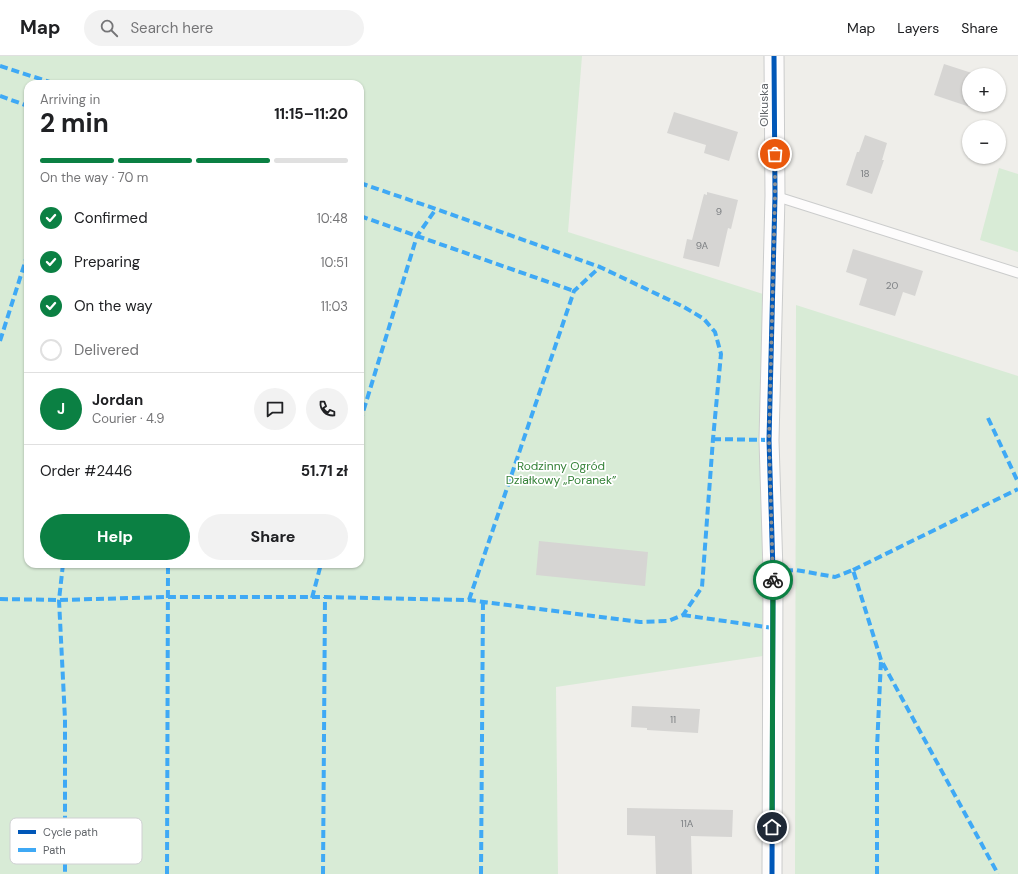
<!DOCTYPE html>
<html lang="en">
<head>
<meta charset="utf-8">
<style>
	:root { --surface:#fff; --page:#f2f2f2; --text:#202124; --muted:#757577; --line:#e0e0e0; --accent:#0b8043 }
	body { margin:0; font-family:"DM Sans",sans-serif; background:var(--page); color:var(--text); height:100vh; display:flex; flex-direction:column; font-size:15px; white-space:nowrap }
	* { box-sizing:border-box; margin:0 }
	p { font-size:13px; color:var(--muted) }
	.icon { flex:none; width:22px; height:22px; fill:none; stroke:currentColor; stroke-width:2; stroke-linecap:round; stroke-linejoin:round }
	.map { position:relative; flex:1; overflow:hidden }
	.side { position:absolute; left:24px; top:24px; width:340px; height:488px; display:flex; flex-direction:column; background:var(--surface); border-radius:12px; box-shadow:0 1px 3px #0004 }
	.side>* { flex:none }
	.fabs { position:absolute; left:962px; top:12px; display:grid; gap:8px }
	.fabs a { display:grid; place-items:center; width:44px; height:44px; border-radius:50%; background:var(--surface); box-shadow:0 1px 3px #0004; font-size:20px }
	.pin { position:absolute; display:grid; place-items:center; width:34px; height:34px; color:#fff; margin:-17px; border:2px solid #fff; border-radius:50%; box-shadow:0 1px 4px #0007 }
	.courier { position:absolute; display:grid; place-items:center; width:40px; height:40px; margin:-20px; border:3px solid #0b8043; border-radius:50%; background:#fff; color:#222; box-shadow:0 1px 5px #0007 }
	.head em { font-style:normal; font-weight:700 }
	.head div { display:flex; flex-direction:column-reverse }
	.head { display:flex; align-items:center; justify-content:space-between; height:68px; padding:0 16px }
	h1 { font-size:26px; font-weight:700; line-height:30px }
	.bar { display:grid; grid-template-columns:repeat(4,1fr); gap:6px 4px; align-content:center; height:48px; padding:0 16px }
	.bar i { height:5px; border-radius:3px; background:var(--line) }
	.bar .selected { background:var(--accent) }
	.bar p { grid-column:span 4 }
	.line { display:flex; align-items:center; gap:10px; padding:0 16px; border-top:1px solid var(--line) }
	.line div { flex:1 }
	.round { display:grid; place-items:center; flex:none; width:42px; height:42px; border-radius:21px; background:var(--page) }
	ol { padding:0 16px; list-style:none }
	li { display:flex; align-items:center; gap:12px; height:44px }
	li p { margin-inline-start:auto }
	li .icon { padding:4px; border-radius:50%; background:var(--accent); color:#fff; stroke-width:4 }
	li:last-child { color:var(--muted) }
	li i { width:22px; height:22px; border:2px solid var(--line); border-radius:50% }
	.button { display:flex; gap:8px; margin-top:auto; padding:8px 16px }
	.button a { flex:1; height:46px; border-radius:24px; background:var(--accent); color:#fff; font-size:16px; font-weight:700; line-height:46px; text-align:center }
	.button a+a { background:var(--page); color:var(--text) }
	header { display:flex; align-items:center; gap:24px; box-sizing:border-box; height:56px; padding:0 20px; background:var(--surface); border-bottom:1px solid var(--line) }
	header strong { font-size:19px }
	nav { display:flex; gap:22px; margin-inline-start:auto; font-size:14px }
	.search { width:280px; height:36px; background:var(--page); display:flex; align-items:center; gap:10px; box-sizing:border-box; padding:0 14px; border-radius:22px; color:var(--muted); font-size:15px }
	.map>svg:first-child { display:block }
</style>
</head>
<body>
<header>
<strong>Map</strong>
<div class="search"><svg class="icon" aria-label="search" viewBox="0 0 24 24"><circle cx="10" cy="10" r="6"/><path d="M15 15l6 6"/></svg>Search here</div>
<nav><a>Map</a><a>Layers</a><a>Share</a></nav>
</header>
<div class="map">
<svg width="1018" height="818" viewBox="0 0 1018 818">
	<rect width="100%" height="100%" fill="#efeeea"/>
	<!-- green -->
	<path fill="#d8ebd6" fill-rule="evenodd" d="M 0,0 L 582,0 L 568,176 L 763,238 L 762,329 L 763,600 L 556,631 L 558,818 L 0,818 ZM 28,28 L 360,28 L 360,508 L 28,508 Z
		M 999,112 L 1018,118 L 1018,196 L 980,184 Z
		M 796,249 L 1018,320 L 1018,818 L 795,818 Z"/>
	<!-- building -->
	<path fill="#d6d5d3" d="M 944,8 L 978,19 L 969,19 L 969,49 L 974,49 L 973,52 L 934,39 Z
		M 674,56 L 738,76 L 729,105 L 704,97 L 706,89 L 667,77 Z
		M 865,79 L 887,87 L 882,104 L 884,104 L 872,138 L 846,129 L 857,96 L 859,96 Z
		M 707,136 L 738,144 L 731,173 L 728,172 L 719,211 L 683,202 L 687,183 L 692,184 L 704,138 L 707,139 Z
		M 853,193 L 923,215 L 915,240 L 903,236 L 895,260 L 859,249 L 867,223 L 846,216 Z
		M 539,485 L 648,496 L 645,530 L 536,519 Z
		M 632,650 L 700,653 L 698,677 L 647,674 L 647,672 L 631,671 Z
		M 627,752 L 733,754 L 732,781 L 691,780 L 692,818 L 656,818 L 655,780 L 627,779 Z"/>
	<g fill="none" stroke-linecap="round" stroke-linejoin="round">
		<defs>
			<path id="lane" d="M 775,140 L 1018,217"/>
			<path id="street" d="M 772,818 L 773,515 L 769,384 L 775,140 L 774,0"/>
		</defs>
		<!-- lane casing -->
		<use href="#lane" stroke="#cbcccc" stroke-width="11"/>
		<!-- street casing -->
		<use href="#street" stroke="#cbcccc" stroke-width="21"/>
		<!-- lane -->
		<use href="#lane" stroke="#fdfcfc" stroke-width="9"/>
		<!-- street -->
		<use href="#street" stroke="#fdfcfc" stroke-width="19"/>
		<!-- quiet -->
		<path stroke="#3fa9f5" stroke-width="4" stroke-dasharray="8 4" stroke-linecap="butt" d="M 0,10 L 56,28
			M 0,40 L 28,50
			M 360,160 L 574,235
			M 0,285 L 28,197
			M 988,362 L 1018,426
			M 360,366 L 417,180 L 436,153
			M 713,383 L 769,384
			M 63,508 L 59,544 L 65,663 L 65,818
			M 853,514 L 1018,433
			M 773,515 L 796,514 L 835,521 L 853,514 L 881,604 L 998,818
			M 312,542 L 321,508
			M 0,543 L 59,544 L 168,541 L 325,541 L 469,544 L 640,566 L 668,565 L 683,559 L 702,531 L 713,383 L 721,298 L 715,276 L 704,263 L 684,251 L 600,211 L 436,153 L 360,127
			M 469,544 L 574,235 L 600,211
			M 683,559 L 773,572
			M 167,818 L 168,508
			M 323,818 L 325,541
			M 481,818 L 483,545
			M 877,818 L 877,692 L 881,604"/>
		<defs>
			<path id="cycleway" d="M 772,818 L 773,515 L 769,384 L 775,140 L 774,0"/>
		</defs>
		<!-- cycleway casing -->
		<use href="#cycleway" stroke="#fff" stroke-width="8"/>
		<!-- cycleway -->
		<use href="#cycleway" stroke="#0057b8" stroke-width="5"/>
	</g>
	<g fill="none" stroke-linecap="round" stroke-linejoin="round">
		<!-- done -->
		<path stroke="#919496" stroke-width="4" stroke-dasharray="0 7.2" d="M 773,524 L 769,384 L 775,140 L 775,98"/>
		<!-- route -->
		<path stroke="#0b8043" stroke-width="5" d="M 772,771 L 773,524"/>
	</g>
	<g text-anchor="middle" dominant-baseline="central" stroke-width="3.5" stroke-linejoin="round" paint-order="stroke">
		<!-- number labels -->
		<g font-size="10" fill="#7e8184">
			<text x="865" y="117">18</text>
			<text x="719" y="155">9</text>
			<text x="702" y="189">9A</text>
			<text x="892" y="229">20</text>
			<text x="673" y="663">11</text>
			<text x="687" y="767">11A</text>
		</g>
		<!-- street labels -->
		<g font-size="12" fill="#5f6368" stroke="#fff">
			<text transform="translate(764 49) rotate(-90)">Olkuska</text>
		</g>
		<!-- park labels -->
		<g font-size="12" fill="#348137" stroke="#fff">
			<text x="561" y="410">Rodzinny Ogród<tspan x="561" dy="14">Działkowy „Poranek”</tspan></text>
		</g>
	</g>
	<!-- legend -->
	<rect x="10" y="762" width="132" height="46" rx="6" fill="#fff" stroke="#cfd0d2" stroke-width="1"/>
	<rect x="18" y="774" width="18" height="4" fill="#0057b8"/>
	<rect x="18" y="792" width="18" height="4" fill="#3fa9f5"/>
	<g font-size="11" fill="#5f6368">
		<text x="43" y="780">Cycle path</text>
		<text x="43" y="798">Path</text>
	</g>
</svg>
<div class="fabs">
<a>+</a>
<a>−</a>
</div>
<div class="pin" style="left:775px;top:98px;background:#ea580c"><svg class="icon" aria-label="bag" viewBox="0 0 24 24"><path d="M5 8h14l-1 12H6zM9 8a3 3 0 0 1 6 0"/></svg></div>
<div class="pin" style="left:772px;top:771px;background:#1f2937"><svg class="icon" aria-label="home" viewBox="0 0 24 24"><path d="M3 11l9-7 9 7M6 9v11h12V9"/></svg></div>
<div class="courier" style="left:773px;top:524px"><svg class="icon" aria-label="bike" viewBox="0 0 24 24"><circle cx="6" cy="16" r="4"/><circle cx="18" cy="16" r="4"/><path d="M6 16l4-8h5l3 8M10 8l3 8H6M13 5h3"/></svg></div>
<section class="side">
<div class="head"><div><h1>2 min</h1><p>Arriving in</p></div><em>11:15–11:20</em></div>
<div class="bar"><i class="selected"></i><i class="selected"></i><i class="selected"></i><i></i><p>On the way · 70 m</p></div>
<ol>
<li><svg class="icon" aria-label="check" viewBox="0 0 24 24"><path d="M5 12l5 5 9-10"/></svg>Confirmed<p>10:48</p></li>
<li><svg class="icon" aria-label="check" viewBox="0 0 24 24"><path d="M5 12l5 5 9-10"/></svg>Preparing<p>10:51</p></li>
<li><svg class="icon" aria-label="check" viewBox="0 0 24 24"><path d="M5 12l5 5 9-10"/></svg>On the way<p>11:03</p></li>
<li><i></i>Delivered</li>
</ol>
<div class="line" style="height:72px"><b class="round" style="background:var(--accent);color:#fff">J</b><div><b>Jordan</b><p>Courier · 4.9</p></div><a class="round"><svg class="icon" aria-label="chat" viewBox="0 0 24 24"><path d="M4 5h16v11H9l-5 4z"/></svg></a><a class="round"><svg class="icon" aria-label="phone" viewBox="0 0 24 24"><path d="M5 4h4l2 5-3 2q2 4 5 5l2-3 5 2v4C11 20 4 13 5 4z"/></svg></a></div>
<div class="line" style="height:52px"><div>Order #2446</div><b>51.71 zł</b></div>
<div class="button"><a>Help</a><a>Share</a></div>
</section>
</div>
</body>
</html>
